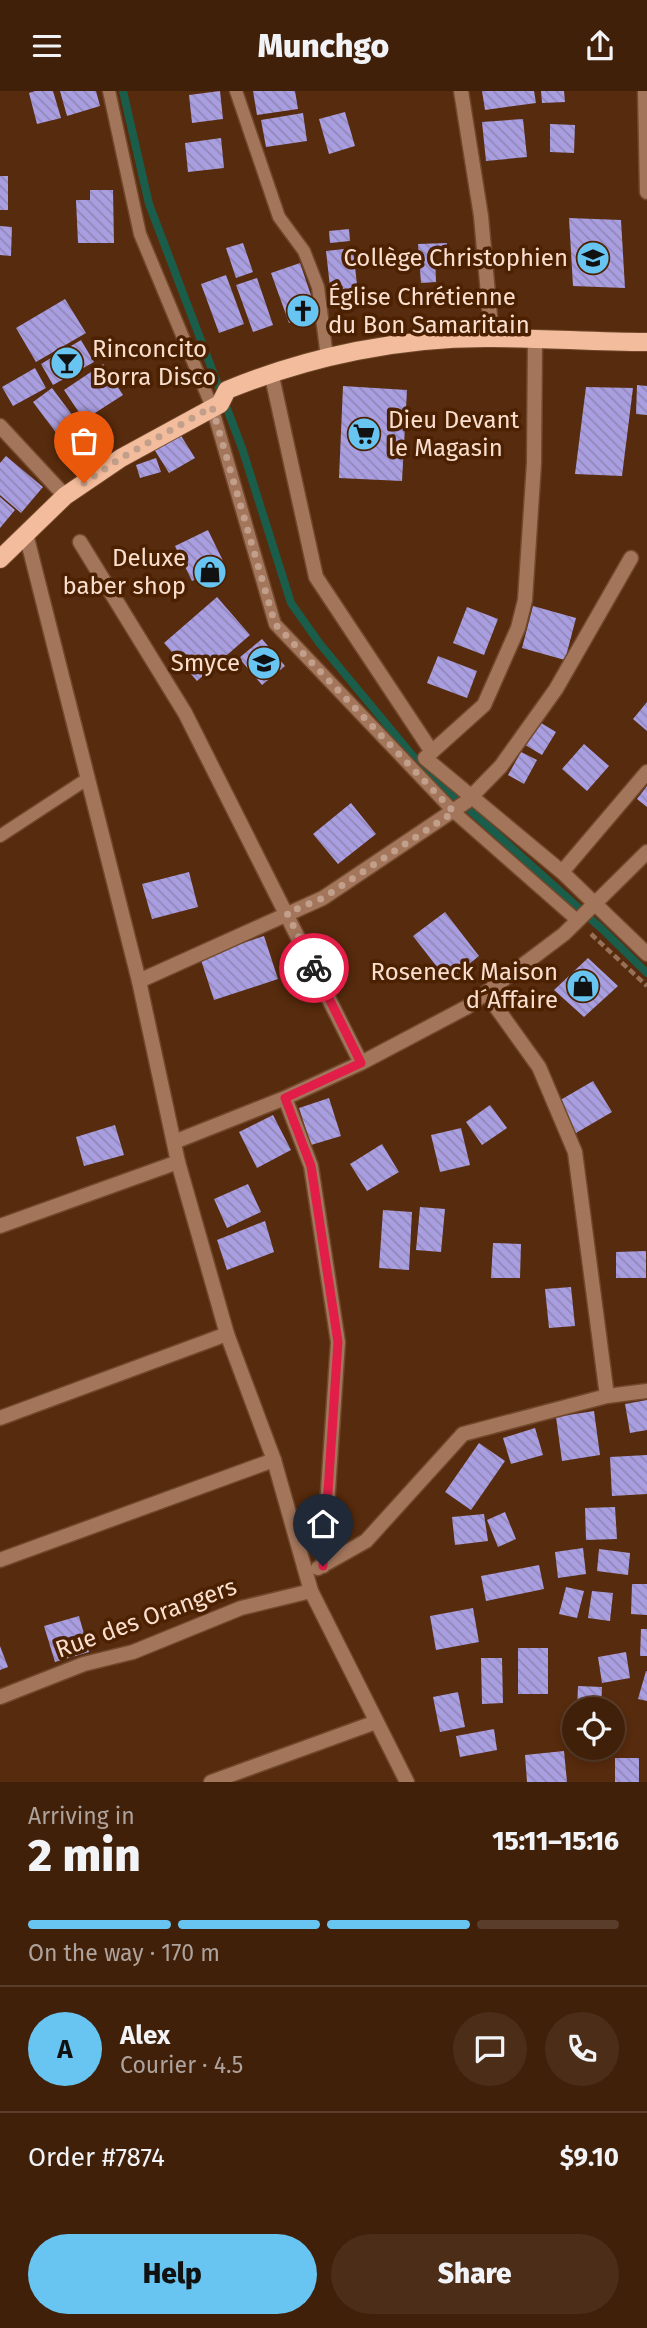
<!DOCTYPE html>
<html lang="en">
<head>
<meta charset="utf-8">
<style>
	:root { --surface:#41200a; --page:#4c2d18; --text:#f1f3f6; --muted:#aea39c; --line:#5a3e2b; --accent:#68c4f0 }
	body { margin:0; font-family:"Fira Sans",sans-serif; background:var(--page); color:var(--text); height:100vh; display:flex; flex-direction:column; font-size:26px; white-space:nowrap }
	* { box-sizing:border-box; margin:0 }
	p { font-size:23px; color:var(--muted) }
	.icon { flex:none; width:38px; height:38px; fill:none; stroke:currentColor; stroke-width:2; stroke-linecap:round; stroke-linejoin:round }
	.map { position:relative; height:1691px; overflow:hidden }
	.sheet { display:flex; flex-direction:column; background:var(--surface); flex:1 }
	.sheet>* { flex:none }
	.controls { position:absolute; left:562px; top:1606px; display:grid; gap:14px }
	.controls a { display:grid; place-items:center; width:63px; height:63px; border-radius:50%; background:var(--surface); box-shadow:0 4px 10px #0003,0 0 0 2px var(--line); font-size:35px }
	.pin { position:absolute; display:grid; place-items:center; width:60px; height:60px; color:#fff; margin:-72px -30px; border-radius:50% 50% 50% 0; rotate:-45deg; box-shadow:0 0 7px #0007 }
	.pin .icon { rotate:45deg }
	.courier { position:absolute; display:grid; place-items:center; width:70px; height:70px; margin:-35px; border:5px solid #e11d48; border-radius:50%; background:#fff; color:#222; box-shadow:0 2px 9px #0007 }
	.summary em { font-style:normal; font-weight:800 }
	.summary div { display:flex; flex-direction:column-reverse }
	.summary { display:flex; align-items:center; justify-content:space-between; height:119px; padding:0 28px }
	h1 { font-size:46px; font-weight:800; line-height:52px }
	.bar { display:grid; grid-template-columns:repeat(4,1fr); gap:10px 7px; align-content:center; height:84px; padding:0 28px }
	.bar i { height:9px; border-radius:5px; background:var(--line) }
	.bar .on { background:var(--accent) }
	.bar p { grid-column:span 4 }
	.line { display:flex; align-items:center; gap:18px; padding:0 28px; border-top:2px solid var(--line) }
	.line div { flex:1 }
	.round { display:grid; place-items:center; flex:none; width:74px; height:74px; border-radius:37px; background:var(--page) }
	.primary-button { display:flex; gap:14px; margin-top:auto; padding:14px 28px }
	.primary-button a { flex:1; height:80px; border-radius:42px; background:var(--accent); color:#111; font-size:28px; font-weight:800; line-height:80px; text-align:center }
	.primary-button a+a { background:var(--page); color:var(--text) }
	header { display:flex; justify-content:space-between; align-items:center; height:91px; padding:0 28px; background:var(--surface); font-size:32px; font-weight:800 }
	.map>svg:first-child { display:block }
</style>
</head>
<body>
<header><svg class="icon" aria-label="menu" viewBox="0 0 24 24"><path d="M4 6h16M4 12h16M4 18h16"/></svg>Munchgo<svg class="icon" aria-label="share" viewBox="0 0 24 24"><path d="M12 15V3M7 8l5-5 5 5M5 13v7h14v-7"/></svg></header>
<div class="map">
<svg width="647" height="1691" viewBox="0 0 647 1691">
	<defs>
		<pattern id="building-back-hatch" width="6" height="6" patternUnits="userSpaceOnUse" patternTransform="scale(1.75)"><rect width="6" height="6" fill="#a99ee0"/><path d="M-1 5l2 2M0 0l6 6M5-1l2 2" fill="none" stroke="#9287b8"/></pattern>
	</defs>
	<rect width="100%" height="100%" fill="#572b0d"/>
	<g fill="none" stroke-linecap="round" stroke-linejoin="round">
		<!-- stream -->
		<path stroke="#1a5d4b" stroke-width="8" d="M 123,0 L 149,113 L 242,357 L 291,512 L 320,553 L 422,676 L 602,838 L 647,882"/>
	</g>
	<!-- building -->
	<path fill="url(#building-back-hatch)" d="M 35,0 L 53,0 L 61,27 L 37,33 L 29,2 Z
		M 60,0 L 96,0 L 100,15 L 67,25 Z
		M 220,0 L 223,28 L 192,32 L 189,4 Z
		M 253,0 L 295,0 L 298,18 L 257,24 Z
		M 482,0 L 534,0 L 536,12 L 485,19 Z
		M 541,0 L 564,0 L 565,11 L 542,12 Z
		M 345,21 L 355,55 L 329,63 L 319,28 Z
		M 303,22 L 307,50 L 266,56 L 261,29 Z
		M 523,28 L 527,66 L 486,70 L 482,31 Z
		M 550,33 L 575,34 L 574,62 L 550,61 Z
		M 221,47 L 224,77 L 188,81 L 185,52 Z
		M 0,85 L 8,85 L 8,119 L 0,119 Z
		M 90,99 L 113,99 L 114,152 L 78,152 L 76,109 L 90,109 Z
		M 569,127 L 621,129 L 625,197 L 573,195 Z
		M 0,135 L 12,136 L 11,165 L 0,164 Z
		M 349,138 L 350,150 L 330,152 L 329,140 Z
		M 243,152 L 253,181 L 236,187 L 226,157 Z
		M 447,152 L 447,163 L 435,163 L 436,191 L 421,192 L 418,153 Z
		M 353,157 L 358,203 L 331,205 L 326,160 Z
		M 300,172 L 317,222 L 289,232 L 271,182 Z
		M 226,184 L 244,233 L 219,242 L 201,193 Z
		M 257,187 L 273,234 L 253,241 L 236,194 Z
		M 65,208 L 86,242 L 36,271 L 16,237 Z
		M 81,249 L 94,271 L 53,294 L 41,273 Z
		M 103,273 L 123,304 L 84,329 L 64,299 Z
		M 35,277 L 46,297 L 13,315 L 2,296 Z
		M 637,294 L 647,295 L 647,324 L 636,323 Z
		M 343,295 L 407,299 L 402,390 L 339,387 Z
		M 586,296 L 633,297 L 622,385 L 575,383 Z
		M 52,297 L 82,337 L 63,351 L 33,311 Z
		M 100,329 L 114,346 L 91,366 L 76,349 Z
		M 180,343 L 195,367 L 169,382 L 154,358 Z
		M 6,365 L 43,396 L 21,422 L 0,404 L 0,372 Z
		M 156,367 L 161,381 L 140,387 L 136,374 Z
		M 0,406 L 15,419 L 0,437 Z
		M 208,439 L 225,474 L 192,490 L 175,455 Z
		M 217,506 L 250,544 L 197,590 L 164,552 Z
		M 533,515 L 576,527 L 565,569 L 522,557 Z
		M 467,516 L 498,528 L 484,564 L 453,552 Z
		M 262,548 L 285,575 L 262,594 L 239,567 Z
		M 438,565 L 477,580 L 467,607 L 427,592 Z
		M 647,611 L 647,640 L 633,628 Z
		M 536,629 L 556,641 L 542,664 L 522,652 Z
		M 584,653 L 609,675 L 587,700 L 562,678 Z
		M 521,661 L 537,669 L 524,693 L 508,684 Z
		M 647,695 L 647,716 L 637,708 Z
		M 351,712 L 376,743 L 338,773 L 313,743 Z
		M 189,781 L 198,816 L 152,828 L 142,793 Z
		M 445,821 L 479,865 L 448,890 L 413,845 Z
		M 264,845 L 278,888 L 214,909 L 200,866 Z
		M 588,867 L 618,895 L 584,926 L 554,899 Z
		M 593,990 L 612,1021 L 576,1042 L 557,1011 Z
		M 329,1007 L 341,1045 L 311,1054 L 299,1017 Z
		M 490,1014 L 507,1037 L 482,1054 L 466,1031 Z
		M 273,1024 L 291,1059 L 257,1077 L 239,1041 Z
		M 115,1034 L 124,1064 L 84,1075 L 76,1046 Z
		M 461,1037 L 470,1074 L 440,1081 L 431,1044 Z
		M 382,1053 L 399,1081 L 367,1100 L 350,1073 Z
		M 248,1093 L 261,1121 L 227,1137 L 214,1108 Z
		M 420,1116 L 445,1118 L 441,1161 L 416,1159 Z
		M 383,1119 L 412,1121 L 409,1179 L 379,1177 Z
		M 265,1130 L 274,1161 L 227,1179 L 217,1149 Z
		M 493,1152 L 521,1153 L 520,1187 L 491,1187 Z
		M 646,1160 L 646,1187 L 616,1187 L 616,1161 Z
		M 571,1196 L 575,1235 L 549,1237 L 545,1198 Z
		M 647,1309 L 647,1339 L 630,1342 L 625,1313 Z
		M 594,1320 L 600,1364 L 562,1370 L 556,1326 Z
		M 535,1337 L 543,1364 L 511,1373 L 503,1347 Z
		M 479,1352 L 505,1370 L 471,1419 L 445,1401 Z
		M 647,1364 L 647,1403 L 612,1405 L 610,1366 Z
		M 615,1416 L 617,1448 L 586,1449 L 585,1417 Z
		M 505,1421 L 516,1448 L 498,1456 L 487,1429 Z
		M 484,1423 L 488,1450 L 455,1454 L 452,1426 Z
		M 583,1457 L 586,1483 L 558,1487 L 555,1461 Z
		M 599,1458 L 630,1462 L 628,1484 L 597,1480 Z
		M 539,1474 L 544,1498 L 486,1510 L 481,1485 Z
		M 632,1493 L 647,1493 L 647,1524 L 631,1523 Z
		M 566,1496 L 584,1500 L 577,1527 L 559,1523 Z
		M 592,1500 L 613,1502 L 610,1530 L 588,1527 Z
		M 473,1517 L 479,1551 L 436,1559 L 430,1525 Z
		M 79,1525 L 89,1561 L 55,1571 L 44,1535 Z
		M 641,1538 L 647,1538 L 647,1565 L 640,1565 Z
		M 0,1555 L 8,1576 L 0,1579 Z
		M 518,1557 L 548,1557 L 548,1603 L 518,1603 Z
		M 626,1561 L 630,1587 L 602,1592 L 598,1566 Z
		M 481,1567 L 502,1567 L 503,1612 L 482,1613 Z
		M 646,1580 L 647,1580 L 647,1610 L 638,1608 Z
		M 578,1595 L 602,1596 L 601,1619 L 577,1618 Z
		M 458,1601 L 465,1636 L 440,1641 L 433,1606 Z
		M 567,1629 L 574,1630 L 574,1652 L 565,1651 Z
		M 494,1638 L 497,1659 L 460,1666 L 456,1645 Z
		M 564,1660 L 567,1691 L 527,1691 L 525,1664 Z
		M 615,1667 L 639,1667 L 639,1691 L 615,1691 Z"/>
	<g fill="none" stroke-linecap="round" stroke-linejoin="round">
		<defs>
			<path id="service" d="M 109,0 L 140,143 L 212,316 L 275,533 L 454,721 L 578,830
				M 236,0 L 279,126 L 304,160 L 318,196 L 327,266
				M 0,745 L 87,688"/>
			<path id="minor" d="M 461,0 L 481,125 L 492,247
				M 645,0 L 647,101
				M 535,250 L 534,372 L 525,509 L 518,537 L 484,614 L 425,667 L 562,781 L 647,863
				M 271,281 L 316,486 L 432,661
				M 80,451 L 185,622 L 361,972
				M 562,781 L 647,681
				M 139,890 L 323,807 L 466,711 L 501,675 L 556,598 L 631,467
				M 486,902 L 539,976 L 575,1061 L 607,1305
				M 285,1007 L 311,1075 L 338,1251 L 323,1475
				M 174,1051 L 285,1007 L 361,972 L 467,916 L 564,843 L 647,761
				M 0,1135 L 178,1071
				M 0,1327 L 227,1243
				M 0,1469 L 274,1369
				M 318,1477 L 366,1450 L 463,1343 L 607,1305 L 647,1300
				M 0,1606 L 84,1573 L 133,1561 L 241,1517 L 311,1500
				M 211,1691 L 376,1631"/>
			<path id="tertiary" d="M 0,335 L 65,405
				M 26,443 L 139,890 L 178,1071 L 227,1243 L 274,1369 L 311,1500 L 407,1691"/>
			<path id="primary" d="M 0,468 L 65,405 L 121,367 L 220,313 L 227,299 C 310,265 402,246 492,247 C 544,247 595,251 647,251"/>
		</defs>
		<!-- service casing -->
		<use href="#service" stroke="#71482c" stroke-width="15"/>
		<!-- minor casing -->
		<use href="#minor" stroke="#71482c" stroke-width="17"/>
		<!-- tertiary casing -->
		<use href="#tertiary" stroke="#71482c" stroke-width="17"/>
		<!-- primary casing -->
		<use href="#primary" stroke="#71482c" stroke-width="20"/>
		<!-- path -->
		<path stroke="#967057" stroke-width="4.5" stroke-dasharray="7 3.5" stroke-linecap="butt" d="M 591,843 L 647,895"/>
		<!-- service -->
		<use href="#service" stroke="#a3765c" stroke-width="12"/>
		<!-- minor -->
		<use href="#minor" stroke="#a3765c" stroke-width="14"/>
		<!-- tertiary -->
		<use href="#tertiary" stroke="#a3765c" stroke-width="14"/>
		<!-- primary -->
		<use href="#primary" stroke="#f3bc9c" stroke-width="18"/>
	</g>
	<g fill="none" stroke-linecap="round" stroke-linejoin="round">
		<!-- done -->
		<path stroke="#c19f8a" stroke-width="7" stroke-dasharray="0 12.6" d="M 84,392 L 121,367 L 212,316 L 275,533 L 454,721 L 323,807 L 287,822 L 314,877"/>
		<!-- route -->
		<path stroke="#e11d48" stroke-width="9" d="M 314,877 L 361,972 L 285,1007 L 311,1075 L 338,1251 L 323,1475"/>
	</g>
	<!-- icons -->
	<defs>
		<symbol id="school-disc" viewBox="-11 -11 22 22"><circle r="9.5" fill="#68c4f0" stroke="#4b2102"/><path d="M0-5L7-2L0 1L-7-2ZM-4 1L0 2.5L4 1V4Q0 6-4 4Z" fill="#111"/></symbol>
		<symbol id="church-disc" viewBox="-11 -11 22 22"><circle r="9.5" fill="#68c4f0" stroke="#4b2102"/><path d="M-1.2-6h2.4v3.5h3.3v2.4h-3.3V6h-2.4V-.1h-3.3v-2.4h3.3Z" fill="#111"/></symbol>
		<symbol id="bar-disc" viewBox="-11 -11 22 22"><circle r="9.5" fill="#68c4f0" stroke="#4b2102"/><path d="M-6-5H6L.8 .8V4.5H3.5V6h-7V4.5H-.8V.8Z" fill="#111"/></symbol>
		<symbol id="supermarket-disc" viewBox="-11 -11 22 22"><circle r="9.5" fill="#68c4f0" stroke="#4b2102"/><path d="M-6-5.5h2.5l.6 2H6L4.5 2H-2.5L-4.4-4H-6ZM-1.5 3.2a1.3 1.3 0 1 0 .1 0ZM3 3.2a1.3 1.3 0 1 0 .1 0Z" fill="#111"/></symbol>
		<symbol id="shop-disc" viewBox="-11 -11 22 22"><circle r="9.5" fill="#68c4f0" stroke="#4b2102"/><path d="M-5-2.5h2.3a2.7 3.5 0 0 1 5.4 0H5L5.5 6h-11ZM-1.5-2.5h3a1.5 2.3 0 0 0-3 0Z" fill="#111"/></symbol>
	</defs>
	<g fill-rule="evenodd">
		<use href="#school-disc" x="574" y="148" width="38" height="38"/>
		<use href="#church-disc" x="284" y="201" width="38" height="38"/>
		<use href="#bar-disc" x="48" y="253" width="38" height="38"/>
		<use href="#supermarket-disc" x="345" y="324" width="38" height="38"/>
		<use href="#shop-disc" x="191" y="462" width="38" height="38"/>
		<use href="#school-disc" x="245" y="553" width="38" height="38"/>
		<use href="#shop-disc" x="564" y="876" width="38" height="38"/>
	</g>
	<g text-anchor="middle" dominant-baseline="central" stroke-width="7" stroke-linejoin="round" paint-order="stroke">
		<!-- poi labels -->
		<g font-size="24" fill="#fadece" stroke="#4b2102" text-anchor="end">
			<text x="568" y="167">Collège Christophien</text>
			<text x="328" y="206" text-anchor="start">Église Chrétienne<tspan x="328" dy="28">du Bon Samaritain</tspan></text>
			<text x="92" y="258" text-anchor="start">Rinconcito<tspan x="92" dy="28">Borra Disco</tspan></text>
			<text x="388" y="329" text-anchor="start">Dieu Devant<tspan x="388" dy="28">le Magasin</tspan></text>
			<text x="186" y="467">Deluxe<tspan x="186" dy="28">baber shop</tspan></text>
			<text x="240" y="572">Smyce</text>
			<text x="558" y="881">Roseneck Maison<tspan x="558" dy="28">d´Affaire</tspan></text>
		</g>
		<!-- street labels -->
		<g font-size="24" fill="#fadece" stroke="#4b2102">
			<text transform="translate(146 1527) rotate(-20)">Rue des Orangers</text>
		</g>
	</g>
</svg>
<div class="controls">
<a><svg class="icon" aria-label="locate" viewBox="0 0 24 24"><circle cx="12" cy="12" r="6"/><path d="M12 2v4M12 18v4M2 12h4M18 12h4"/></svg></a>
</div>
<div class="pin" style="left:84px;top:392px;background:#ea580c"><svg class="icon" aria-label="bag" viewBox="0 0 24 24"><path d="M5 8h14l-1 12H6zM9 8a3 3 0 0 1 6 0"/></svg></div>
<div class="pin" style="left:323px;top:1475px;background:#1f2937"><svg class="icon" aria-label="home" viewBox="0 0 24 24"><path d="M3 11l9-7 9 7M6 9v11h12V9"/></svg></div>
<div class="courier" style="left:314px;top:877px"><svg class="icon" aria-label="bike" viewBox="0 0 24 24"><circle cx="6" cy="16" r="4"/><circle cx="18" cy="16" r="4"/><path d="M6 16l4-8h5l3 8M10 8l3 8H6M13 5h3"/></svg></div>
</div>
<section class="sheet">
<div class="summary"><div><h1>2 min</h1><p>Arriving in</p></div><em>15:11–15:16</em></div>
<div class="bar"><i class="on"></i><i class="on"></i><i class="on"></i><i></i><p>On the way · 170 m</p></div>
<div class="line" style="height:126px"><b class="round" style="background:var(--accent);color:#111">A</b><div><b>Alex</b><p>Courier · 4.5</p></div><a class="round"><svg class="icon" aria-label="chat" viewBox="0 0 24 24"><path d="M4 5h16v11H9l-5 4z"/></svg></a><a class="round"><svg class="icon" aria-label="phone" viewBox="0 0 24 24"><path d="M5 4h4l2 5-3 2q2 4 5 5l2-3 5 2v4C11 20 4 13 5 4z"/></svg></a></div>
<div class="line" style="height:91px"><div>Order #7874</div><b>$9.10</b></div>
<div class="primary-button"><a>Help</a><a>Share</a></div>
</section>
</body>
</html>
